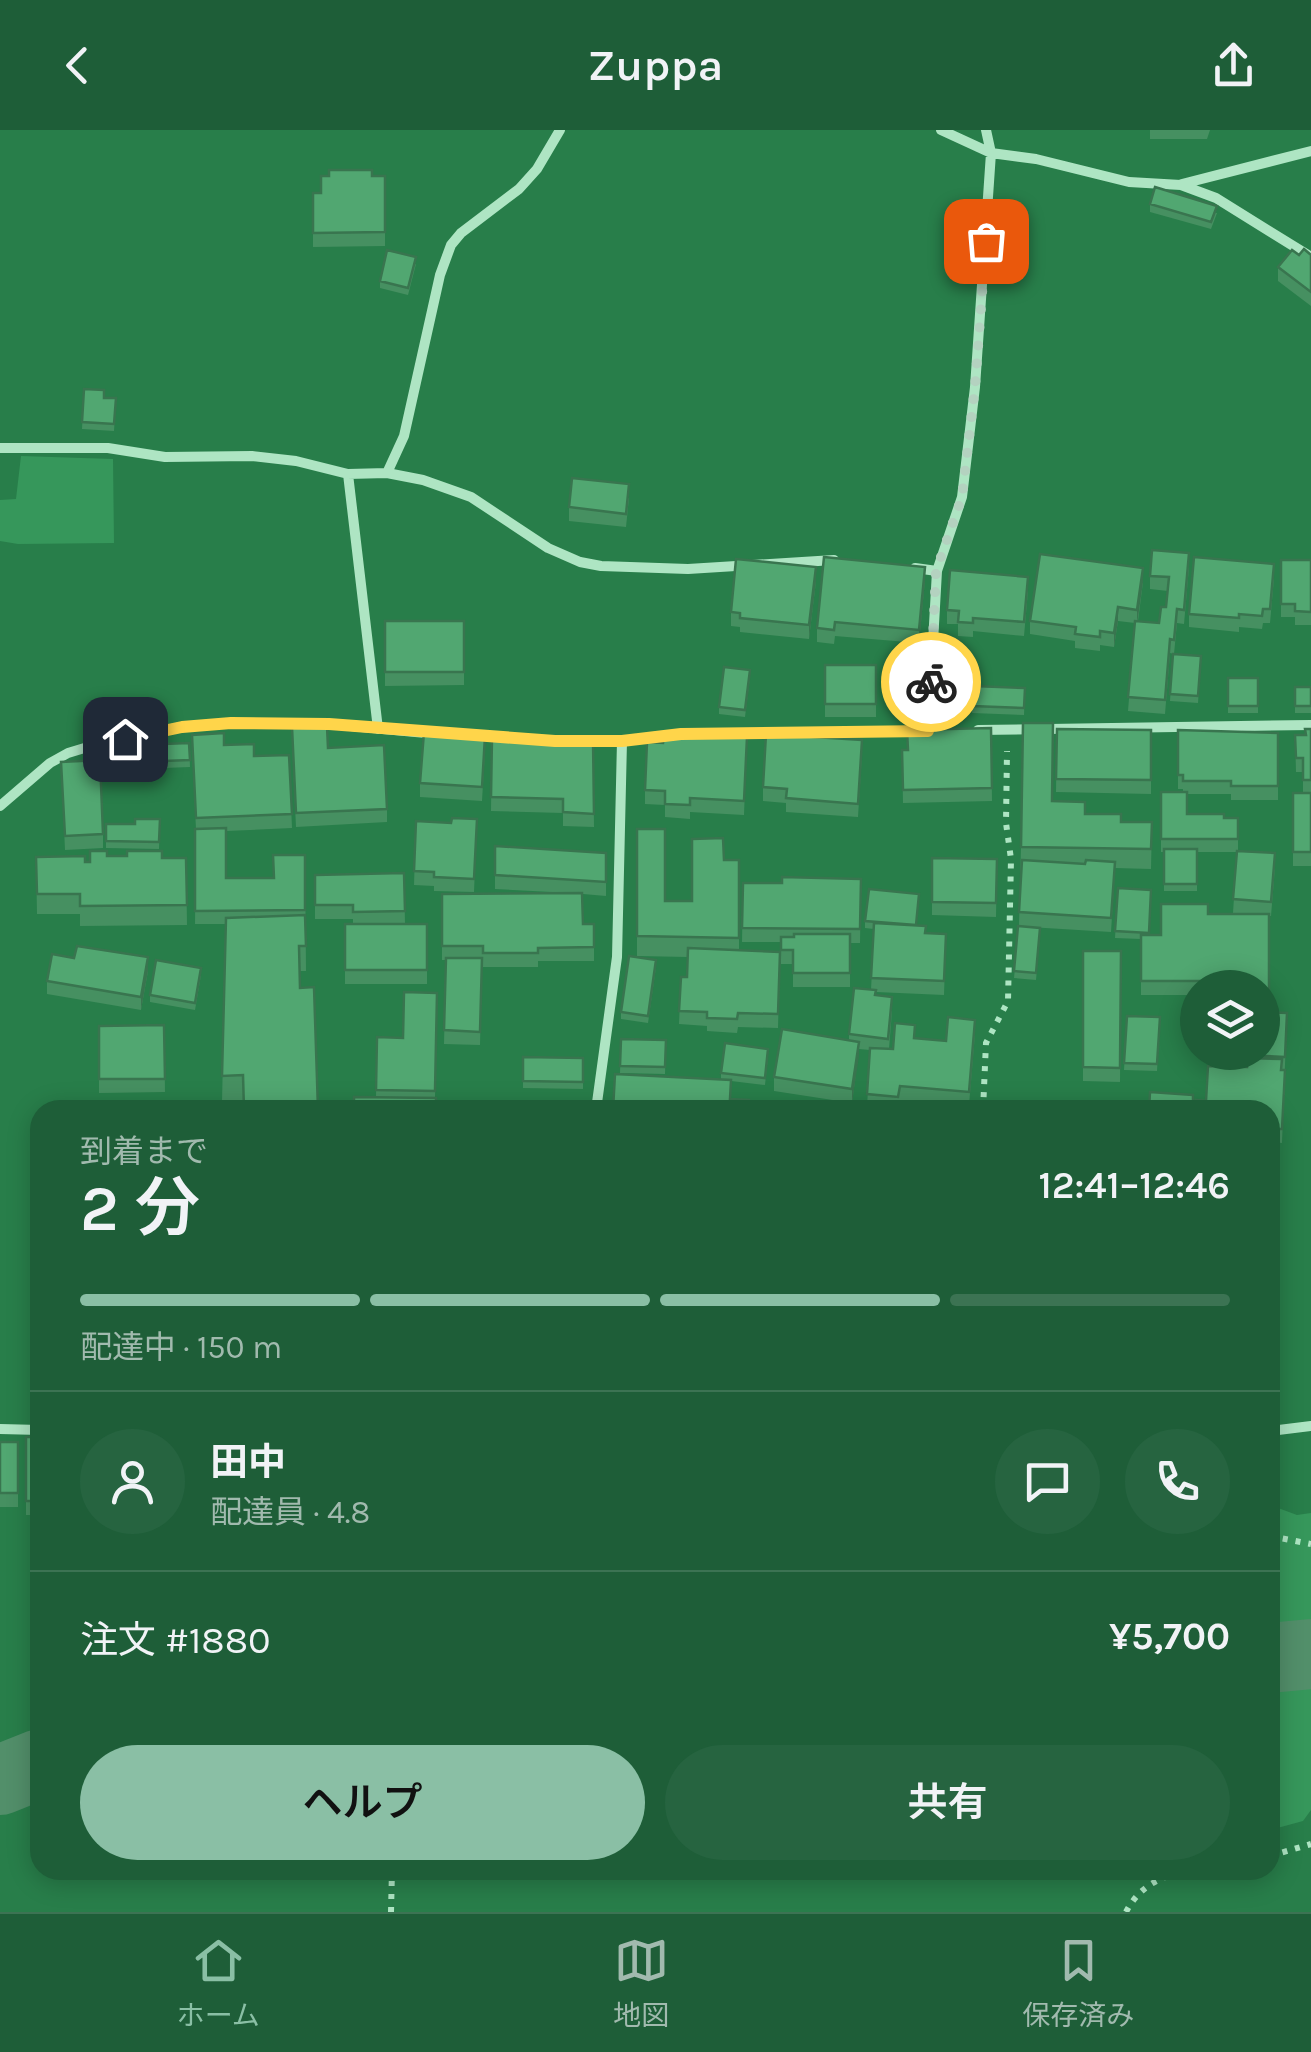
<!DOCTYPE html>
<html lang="ja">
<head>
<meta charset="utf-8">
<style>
	:root { --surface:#1e5e38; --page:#266440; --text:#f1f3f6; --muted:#a1baae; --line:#3c7353; --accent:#8abfa5 }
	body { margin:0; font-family:Karla,"Noto Sans JP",sans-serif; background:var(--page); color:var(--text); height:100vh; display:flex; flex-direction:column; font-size:38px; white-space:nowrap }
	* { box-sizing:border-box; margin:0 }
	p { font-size:32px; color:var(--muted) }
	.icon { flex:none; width:55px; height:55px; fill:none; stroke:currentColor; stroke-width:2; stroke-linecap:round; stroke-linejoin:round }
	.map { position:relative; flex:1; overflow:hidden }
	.sheet { position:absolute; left:30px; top:970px; width:1250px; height:780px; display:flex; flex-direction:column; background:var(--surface); border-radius:30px; box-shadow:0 5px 25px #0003 }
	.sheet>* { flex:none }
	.controls { position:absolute; left:1180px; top:840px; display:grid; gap:20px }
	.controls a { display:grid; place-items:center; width:100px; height:100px; border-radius:50%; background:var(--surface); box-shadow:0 5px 25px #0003; font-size:50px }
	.pin { position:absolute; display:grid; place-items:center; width:85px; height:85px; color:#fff; margin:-42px; border-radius:20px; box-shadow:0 5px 15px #0006 }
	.courier { position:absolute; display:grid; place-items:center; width:100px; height:100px; margin:-50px; border:8px solid #ffd54a; border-radius:50%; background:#fff; color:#222; box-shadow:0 2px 12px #0007 }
	.overview em { font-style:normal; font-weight:600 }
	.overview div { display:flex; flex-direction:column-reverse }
	.overview { display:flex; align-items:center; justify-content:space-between; height:170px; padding:0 50px }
	h1 { font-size:65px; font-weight:600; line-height:75px }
	.bar { display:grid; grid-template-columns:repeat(4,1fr); gap:15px 10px; align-content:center; height:120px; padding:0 50px }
	.bar i { height:12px; border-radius:8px; background:var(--line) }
	.bar .selected { background:var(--accent) }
	.bar p { grid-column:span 4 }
	.line { display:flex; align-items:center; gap:25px; padding:0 50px; border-top:2px solid var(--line) }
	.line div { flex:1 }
	.round { display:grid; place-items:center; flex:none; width:105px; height:105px; border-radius:52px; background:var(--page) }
	.primary-button { display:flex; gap:20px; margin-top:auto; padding:20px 50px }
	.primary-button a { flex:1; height:115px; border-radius:60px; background:var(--accent); color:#111; font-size:40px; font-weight:600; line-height:115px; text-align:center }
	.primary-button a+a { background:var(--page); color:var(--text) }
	header { display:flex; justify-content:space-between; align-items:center; height:130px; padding:0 50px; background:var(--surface); font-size:45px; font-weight:600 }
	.tab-bar { display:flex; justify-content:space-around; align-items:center; height:140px; border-top:2px solid var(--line); background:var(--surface); font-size:28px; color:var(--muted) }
	.tab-bar a { display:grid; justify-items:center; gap:5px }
	.tab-bar .selected { color:var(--accent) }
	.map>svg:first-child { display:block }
</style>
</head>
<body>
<header><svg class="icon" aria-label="back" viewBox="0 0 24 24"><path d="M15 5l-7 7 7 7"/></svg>Zuppa<svg class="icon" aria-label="share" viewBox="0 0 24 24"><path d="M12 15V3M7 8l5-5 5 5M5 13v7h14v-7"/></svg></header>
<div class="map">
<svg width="1311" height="1782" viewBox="0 0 1311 1782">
	<rect width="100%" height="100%" fill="#287e4a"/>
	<!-- green -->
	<path fill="#36975b" d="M 21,326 L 113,329 L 114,413 L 18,414 L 0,411 L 0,370 L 16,369 Z
		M 1270,1375 L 1297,1385 L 1311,1383 L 1311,1680 L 1303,1691 L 1270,1700 Z"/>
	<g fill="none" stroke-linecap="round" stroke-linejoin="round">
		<!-- river -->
		<path stroke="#528f6a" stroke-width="70" d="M 1270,1528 L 1311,1524
			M 0,1650 L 40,1634"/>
		<!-- path -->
		<path stroke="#aee5c3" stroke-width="6" stroke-dasharray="5 8" stroke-linecap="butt" d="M 983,980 L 986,913 L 1008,871 L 1011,729 L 1006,693 L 1007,621
			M 1270,1406 L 1311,1414
			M 1270,1726 L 1311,1714
			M 391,1782 L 392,1740
			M 1126,1782 C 1141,1753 1167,1743 1198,1740"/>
		<!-- minor -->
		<path stroke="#aee5c3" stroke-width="10" d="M 941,0 L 991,23 L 1036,29 L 1129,52 L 1181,55 L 1216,68 L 1311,127
			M 1182,54 L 1311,21
			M 0,318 L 108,318 L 165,327 L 252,326 L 296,331 L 348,344 L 387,343 L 423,350 L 471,367 L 548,418 L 580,432 L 601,436 L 688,439 L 834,430
			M 387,343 L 404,306 L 440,145 L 451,115 L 461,103 L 519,59 L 537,39 L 560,0
			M 348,344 L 378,599
			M 915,438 L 937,441
			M 978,600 L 1311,595
			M 928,601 L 937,441 L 962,367 L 975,257 L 991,23 L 986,0
			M 584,611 L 622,611 L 681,604 L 916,601
			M 0,676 L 50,633 L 68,623 L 101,613 L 182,597 L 231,593 L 329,594 L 437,604
			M 596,980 L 617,827 L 622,611
			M 0,1299 L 40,1300
			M 1270,1301 L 1311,1296"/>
	</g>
	<!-- wall -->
	<path fill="#469061" d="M 1150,0 L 1210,0 L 1207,9 L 1150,9 Z
		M 372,46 L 385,46 L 385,116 L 313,117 L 313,63 L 321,63 Z
		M 1150,74 L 1217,83 L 1211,99 L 1150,82 Z
		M 1299,125 L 1311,125 L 1311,176 L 1278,151 L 1278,137 Z
		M 416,134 L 408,165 L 380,158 L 380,151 Z
		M 84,259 L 104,267 L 116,268 L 114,301 L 82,299 Z
		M 629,368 L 626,397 L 569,391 L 569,377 Z
		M 1281,430 L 1311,430 L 1311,495 L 1295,495 L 1295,487 L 1281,487 Z
		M 1189,437 L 1184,494 L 1177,493 L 1174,524 L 1170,523 L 1165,584 L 1128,581 L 1135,493 L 1118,491 L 1114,517 L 1100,515 L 1100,521 L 1075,518 L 1075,511 L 1030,504 L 1030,491 L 1143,452 L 1138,491 L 1159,493 L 1166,477 L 1168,461 L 1150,459 L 1150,446 Z
		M 1274,448 L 1270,493 L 1263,493 L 1262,499 L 1239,497 L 1239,502 L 1189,497 L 1189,484 Z
		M 925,450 L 919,513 L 835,506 L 834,514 L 817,512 L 817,498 Z
		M 816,451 L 809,509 L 740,502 L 740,497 L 731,496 L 731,482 Z
		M 1028,461 L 1024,506 L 973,501 L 973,507 L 958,506 L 958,494 L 947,494 L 947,480 Z
		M 385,491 L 464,491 L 464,555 L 385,556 Z
		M 943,510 L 964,517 L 963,550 L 942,548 Z
		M 894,522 L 918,523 L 917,562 L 892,560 Z
		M 1173,524 L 1201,526 L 1198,573 L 1170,571 Z
		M 825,535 L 876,535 L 876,587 L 825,587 Z
		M 750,547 L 745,587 L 719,584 L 719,577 Z
		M 1228,548 L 1258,548 L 1258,583 L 1228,583 Z
		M 973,556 L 1025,558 L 1024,585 L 972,583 Z
		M 1295,557 L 1311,557 L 1311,583 L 1295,583 Z
		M 991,598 L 992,671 L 903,673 L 902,620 L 907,620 Z
		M 1057,599 L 1151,600 L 1151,664 L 1056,662 Z
		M 1311,599 L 1311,736 L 1293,736 L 1293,663 L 1303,663 L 1303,642 L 1296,642 L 1295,605 L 1305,605 Z
		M 1178,600 L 1278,603 L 1278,670 L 1231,670 L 1231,664 L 1187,664 L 1187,684 L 1238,688 L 1238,721 L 1275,737 L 1271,786 L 1269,786 L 1269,873 L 1262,873 L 1262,858 L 1198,858 L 1198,865 L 1141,865 L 1141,809 L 1115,808 L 1118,758 L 1151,760 L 1149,805 L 1161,805 L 1208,784 L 1252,784 L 1233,783 L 1237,722 L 1197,722 L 1197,761 L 1164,761 L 1164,722 L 1161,722 L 1161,662 L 1183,662 L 1183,659 L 1178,659 Z
		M 492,607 L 593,609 L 594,697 L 563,696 L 563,683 L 491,681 Z
		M 747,607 L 744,685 L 690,682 L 690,689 L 665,687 L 665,675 L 645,674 L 645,660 L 663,613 Z
		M 292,611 L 328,618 L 387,679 L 387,692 L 296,697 Z
		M 189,613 L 190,637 L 164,638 L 163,614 Z
		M 224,615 L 254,626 L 289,625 L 292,698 L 226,701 L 226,748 L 273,748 L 305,725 L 306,841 L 300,841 L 300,858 L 318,980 L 243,980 L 243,971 L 222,972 L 226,794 L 195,794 L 196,699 L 192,619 Z
		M 485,620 L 482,671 L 420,667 L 420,653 Z
		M 862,624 L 858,687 L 786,682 L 786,673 L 763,671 L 763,657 Z
		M 61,632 L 103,704 L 103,718 L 65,720 Z
		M 1052,671 L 1085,684 L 1121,692 L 1152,692 L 1151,739 L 1115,738 L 1111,802 L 1029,797 L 1040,805 L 1036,850 L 1014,848 L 1019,796 L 1021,717 Z
		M 160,689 L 159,719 L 106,718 L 106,694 L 135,694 Z
		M 477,689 L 474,762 L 434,761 L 434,756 L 414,755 L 416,691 L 451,693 Z
		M 637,699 L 665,771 L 692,771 L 724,730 L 739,730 L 739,820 L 780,822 L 778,898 L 738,897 L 737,903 L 707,901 L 707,896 L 679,894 L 681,847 L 687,847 L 688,827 L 637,826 Z
		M 495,716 L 606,723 L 606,766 L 583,764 L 583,794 L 594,794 L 594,831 L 538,831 L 538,837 L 483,837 L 482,829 L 480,915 L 444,914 L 446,830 L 442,830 L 442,764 L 571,763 L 495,759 Z
		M 107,726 L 186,728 L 187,795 L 80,796 L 80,784 L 37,784 L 36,727 L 90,732 Z
		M 932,728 L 997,729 L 996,787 L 932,785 Z
		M 404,743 L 405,794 L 427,794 L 427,854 L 345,854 L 345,794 L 353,794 L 353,789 L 315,789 L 315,745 Z
		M 861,749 L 860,813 L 850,813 L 850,857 L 793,857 L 793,834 L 781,834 L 781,812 L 742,812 L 743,753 L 782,753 Z
		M 919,771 L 916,795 L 926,803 L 946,804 L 944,865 L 876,862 L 876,865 L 892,881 L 889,919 L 893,919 L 915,908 L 946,911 L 975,903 L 969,975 L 900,970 L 899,976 L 867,978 L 870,920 L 859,919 L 852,973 L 774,961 L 774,947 L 849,910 L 849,904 L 871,860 L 874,799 L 865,798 L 865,791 Z
		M 1083,821 L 1121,821 L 1120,952 L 1083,951 Z
		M 656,837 L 648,893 L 621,889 L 621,882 Z
		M 148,841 L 141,880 L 47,864 L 47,851 Z
		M 201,845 L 195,880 L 150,872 L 150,865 Z
		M 437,863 L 435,968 L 376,967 L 377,907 L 403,908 Z
		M 1287,883 L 1282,1013 L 1270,1012 L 1270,980 L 1206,971 L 1246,937 L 1246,922 Z
		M 1127,886 L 1160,887 L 1157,941 L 1124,940 Z
		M 164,895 L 165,962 L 99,963 L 99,896 Z
		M 621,909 L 666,910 L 665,944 L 620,943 Z
		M 768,926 L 765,955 L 731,951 L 613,980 L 721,949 L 721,943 Z
		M 523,927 L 583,928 L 583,959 L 523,958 Z
		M 26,1307 L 40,1307 L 40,1385 L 26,1385 Z
		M 0,1312 L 18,1312 L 18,1377 L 0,1377 Z"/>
	<!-- shaded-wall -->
	<path fill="#39754f" d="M 816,437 L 816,451 L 809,509 L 809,495 Z
		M 925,437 L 925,450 L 919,513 L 919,500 Z
		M 1143,438 L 1143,452 L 1137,494 L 1137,480 Z
		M 1118,477 L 1118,491 L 1114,517 L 1114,503 Z
		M 148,827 L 148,841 L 141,880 L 141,867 Z
		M 859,912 L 859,926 L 852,973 L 852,959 Z"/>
	<!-- building -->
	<path fill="#51a771" stroke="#39754f" stroke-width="2.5" d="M 329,40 L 372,40 L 372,46 L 385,46 L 385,102 L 313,103 L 313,63 L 321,63 L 321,46 L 329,46 Z
		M 1155,57 L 1217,76 L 1211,92 L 1150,74 Z
		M 1304,119 L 1311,125 L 1311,162 L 1278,137 L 1292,120 L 1299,125 Z
		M 387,120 L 416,127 L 408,158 L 380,151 Z
		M 84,259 L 104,260 L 104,268 L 116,268 L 114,294 L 82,292 Z
		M 572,348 L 629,354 L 626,384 L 569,377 Z
		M 1152,420 L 1189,423 L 1184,480 L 1177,479 L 1174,510 L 1170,509 L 1165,570 L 1128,567 L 1135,491 L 1159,493 L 1161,477 L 1166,477 L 1169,447 L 1150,446 Z
		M 1040,424 L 1143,438 L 1137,480 L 1118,477 L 1114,503 L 1100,501 L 1100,507 L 1075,504 L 1076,497 L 1030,491 Z
		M 824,427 L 925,437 L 919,500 L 835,492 L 834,500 L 817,498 Z
		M 1194,427 L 1274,434 L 1270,479 L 1263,479 L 1262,486 L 1239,484 L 1239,488 L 1189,484 Z
		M 736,429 L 816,437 L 809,495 L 740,488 L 740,483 L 731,482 Z
		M 1281,430 L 1311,430 L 1311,482 L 1295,481 L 1295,474 L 1281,474 Z
		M 950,440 L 1028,447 L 1024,492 L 973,488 L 973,493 L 958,492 L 959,481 L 947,480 Z
		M 385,491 L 464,491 L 464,542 L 385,542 Z
		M 943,510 L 959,510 L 959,517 L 964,517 L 963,543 L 942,541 Z
		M 894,522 L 918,523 L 917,555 L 892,554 Z
		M 1173,524 L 1201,526 L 1198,566 L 1170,564 Z
		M 825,535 L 876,535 L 876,574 L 825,574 Z
		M 724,537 L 750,540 L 745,580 L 719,577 Z
		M 1228,548 L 1258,548 L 1258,576 L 1228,576 Z
		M 973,556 L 1025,558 L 1024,578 L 972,576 Z
		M 1295,557 L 1311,557 L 1311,576 L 1295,576 Z
		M 1023,593 L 1053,593 L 1052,671 L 1085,672 L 1085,684 L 1121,684 L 1121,692 L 1152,692 L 1151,719 L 1021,717 Z
		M 327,596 L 328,618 L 384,615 L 387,679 L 296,683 L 292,597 Z
		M 991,598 L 992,658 L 903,660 L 902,620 L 908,620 L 907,600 Z
		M 1057,599 L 1151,600 L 1151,650 L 1056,649 Z
		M 1305,599 L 1311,599 L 1311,650 L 1303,650 L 1303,628 L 1296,628 L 1295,605 L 1306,605 Z
		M 1178,600 L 1278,603 L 1278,656 L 1231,656 L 1231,651 L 1183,651 L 1183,645 L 1178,645 Z
		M 424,602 L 485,606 L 482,657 L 420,653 Z
		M 224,603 L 224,615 L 254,614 L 254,626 L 289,625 L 292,684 L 196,688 L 192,605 Z
		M 664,603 L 747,607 L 744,671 L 690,668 L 690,675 L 665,674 L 665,661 L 645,660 L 647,612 L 663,613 Z
		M 766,604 L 862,610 L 858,674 L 786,668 L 787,659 L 763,657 Z
		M 492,607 L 593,609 L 594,684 L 563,682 L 563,669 L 491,667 Z
		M 189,613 L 190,630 L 164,631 L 163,614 Z
		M 100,630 L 103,704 L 65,706 L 61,632 Z
		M 1161,662 L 1187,662 L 1187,684 L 1224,684 L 1224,688 L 1238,688 L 1238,709 L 1161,709 Z
		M 1293,663 L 1311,663 L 1311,722 L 1293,722 Z
		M 452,688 L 477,689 L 474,749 L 434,747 L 434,742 L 414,741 L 416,691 L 451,693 Z
		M 135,689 L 160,689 L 159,712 L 106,711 L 106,694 L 135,694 Z
		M 226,698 L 226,748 L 274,748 L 273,725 L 305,725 L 305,780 L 195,781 L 195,699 Z
		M 637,699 L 665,699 L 665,771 L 692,771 L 692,709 L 723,708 L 724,730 L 739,730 L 739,808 L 637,806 Z
		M 495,716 L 606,723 L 606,752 L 495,745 Z
		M 1164,719 L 1197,719 L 1197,754 L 1164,754 Z
		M 90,721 L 107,721 L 107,726 L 127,726 L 127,721 L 162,721 L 162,728 L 186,728 L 187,775 L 80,776 L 80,764 L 37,764 L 36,727 L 85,726 L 85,732 L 90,732 Z
		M 1237,721 L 1275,723 L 1271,772 L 1233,769 Z
		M 932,728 L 997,729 L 996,773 L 932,772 Z
		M 1022,730 L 1085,734 L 1086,730 L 1115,732 L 1111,788 L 1019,782 Z
		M 404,743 L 405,781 L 353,782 L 353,775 L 315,775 L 315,745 Z
		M 782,747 L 861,749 L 860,799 L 742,798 L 743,753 L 782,753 Z
		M 1118,758 L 1151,760 L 1149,803 L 1115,801 Z
		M 869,759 L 919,764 L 916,795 L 865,791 Z
		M 582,763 L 583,794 L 594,794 L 594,817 L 538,818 L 538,823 L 483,823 L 483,816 L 442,816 L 442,764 Z
		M 1161,774 L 1208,774 L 1208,784 L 1269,784 L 1269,859 L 1232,858 L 1232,851 L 1141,851 L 1141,805 L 1161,805 Z
		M 305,785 L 306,816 L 299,816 L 300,858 L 314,857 L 318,980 L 244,980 L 243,945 L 222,946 L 226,788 Z
		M 874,793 L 926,796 L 925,803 L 946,804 L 944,851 L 871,848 Z
		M 345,794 L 427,794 L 427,840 L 345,840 Z
		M 1018,796 L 1040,798 L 1036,843 L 1014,841 Z
		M 794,804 L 850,804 L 850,843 L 793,843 L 793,820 L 781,820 L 781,807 L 794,807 Z
		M 77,816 L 148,827 L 141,867 L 47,851 L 52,824 L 74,828 Z
		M 688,818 L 780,822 L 778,884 L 738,883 L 737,889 L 707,888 L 707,882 L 679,881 L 681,847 L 687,847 Z
		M 1083,821 L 1121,821 L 1120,938 L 1083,937 Z
		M 629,826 L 656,830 L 648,886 L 621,882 Z
		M 446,828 L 482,828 L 480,902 L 444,900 Z
		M 156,830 L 201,838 L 195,873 L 150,865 Z
		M 854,858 L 876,860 L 875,865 L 892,867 L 888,909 L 849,904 Z
		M 404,862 L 437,863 L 435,961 L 376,960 L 377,907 L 403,908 Z
		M 1262,882 L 1287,883 L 1285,927 L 1246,925 L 1246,922 L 1262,922 Z
		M 1127,886 L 1160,887 L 1157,934 L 1124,933 Z
		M 948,887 L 975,890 L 969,962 L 900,956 L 898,967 L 867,964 L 870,918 L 893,919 L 895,893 L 915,895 L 914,908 L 946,911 Z
		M 164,895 L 165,949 L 99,949 L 99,896 Z
		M 782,899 L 859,912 L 852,959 L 774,947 Z
		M 621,909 L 666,910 L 665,937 L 620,936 Z
		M 725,913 L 768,919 L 765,948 L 721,943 Z
		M 523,927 L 583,928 L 583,952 L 523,951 Z
		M 1247,928 L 1282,929 L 1281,940 L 1285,940 L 1282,999 L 1270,999 L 1270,980 L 1196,980 L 1196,970 L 1206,971 L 1208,936 L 1247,937 Z
		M 615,944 L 731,950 L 730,969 L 749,970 L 748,980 L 613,980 Z
		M 1150,962 L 1193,965 L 1193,980 L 1149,980 Z
		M 354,967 L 436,968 L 436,980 L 354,980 Z
		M 874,974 L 905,976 L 904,980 L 874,980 Z
		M 26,1307 L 40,1307 L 40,1371 L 26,1371 Z
		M 0,1312 L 18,1312 L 18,1363 L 0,1363 Z"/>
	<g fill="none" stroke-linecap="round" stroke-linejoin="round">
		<!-- done -->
		<path stroke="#b4d2c0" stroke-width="10" stroke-dasharray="0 18" d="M 931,552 L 936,441 L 962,367 L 975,257 L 986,111"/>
		<!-- route -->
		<path stroke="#ffd54a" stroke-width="12" d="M 125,609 L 182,597 L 231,593 L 329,594 L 555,611 L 622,611 L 681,604 L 928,601 L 931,552"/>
	</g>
</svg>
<div class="controls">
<a><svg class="icon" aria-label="layers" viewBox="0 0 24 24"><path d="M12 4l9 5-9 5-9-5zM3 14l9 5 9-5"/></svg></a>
</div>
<div class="pin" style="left:986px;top:111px;background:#ea580c"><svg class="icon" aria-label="bag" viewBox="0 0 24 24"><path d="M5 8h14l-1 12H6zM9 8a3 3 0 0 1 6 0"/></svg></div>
<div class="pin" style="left:125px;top:609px;background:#1f2937"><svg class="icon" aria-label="home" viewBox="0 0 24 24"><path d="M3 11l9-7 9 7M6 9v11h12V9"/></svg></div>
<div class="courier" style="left:931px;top:552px"><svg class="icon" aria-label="bike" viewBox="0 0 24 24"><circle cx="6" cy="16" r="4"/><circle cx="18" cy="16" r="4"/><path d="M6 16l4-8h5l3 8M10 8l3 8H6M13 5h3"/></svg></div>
<section class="sheet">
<div class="overview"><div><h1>2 分</h1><p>到着まで</p></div><em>12:41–12:46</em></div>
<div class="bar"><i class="selected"></i><i class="selected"></i><i class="selected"></i><i></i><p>配達中 · 150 m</p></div>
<div class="line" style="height:180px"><a class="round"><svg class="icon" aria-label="person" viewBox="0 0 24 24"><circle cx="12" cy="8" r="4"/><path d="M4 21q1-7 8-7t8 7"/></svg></a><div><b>田中</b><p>配達員 · 4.8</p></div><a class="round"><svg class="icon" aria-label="chat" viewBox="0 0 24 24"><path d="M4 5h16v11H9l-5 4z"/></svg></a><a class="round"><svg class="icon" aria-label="phone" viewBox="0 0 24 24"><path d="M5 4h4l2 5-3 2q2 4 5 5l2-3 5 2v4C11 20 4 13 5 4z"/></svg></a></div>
<div class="line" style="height:130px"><div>注文 #1880</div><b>¥5,700</b></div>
<div class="primary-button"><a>ヘルプ</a><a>共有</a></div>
</section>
</div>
<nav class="tab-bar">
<a class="selected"><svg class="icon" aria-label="home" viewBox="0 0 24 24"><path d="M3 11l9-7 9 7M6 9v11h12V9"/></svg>ホーム</a>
<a><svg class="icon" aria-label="map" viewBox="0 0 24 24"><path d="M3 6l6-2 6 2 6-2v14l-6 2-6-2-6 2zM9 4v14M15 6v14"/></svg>地図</a>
<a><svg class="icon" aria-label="saved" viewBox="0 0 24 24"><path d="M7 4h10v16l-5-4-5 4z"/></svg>保存済み</a>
</nav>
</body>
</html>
